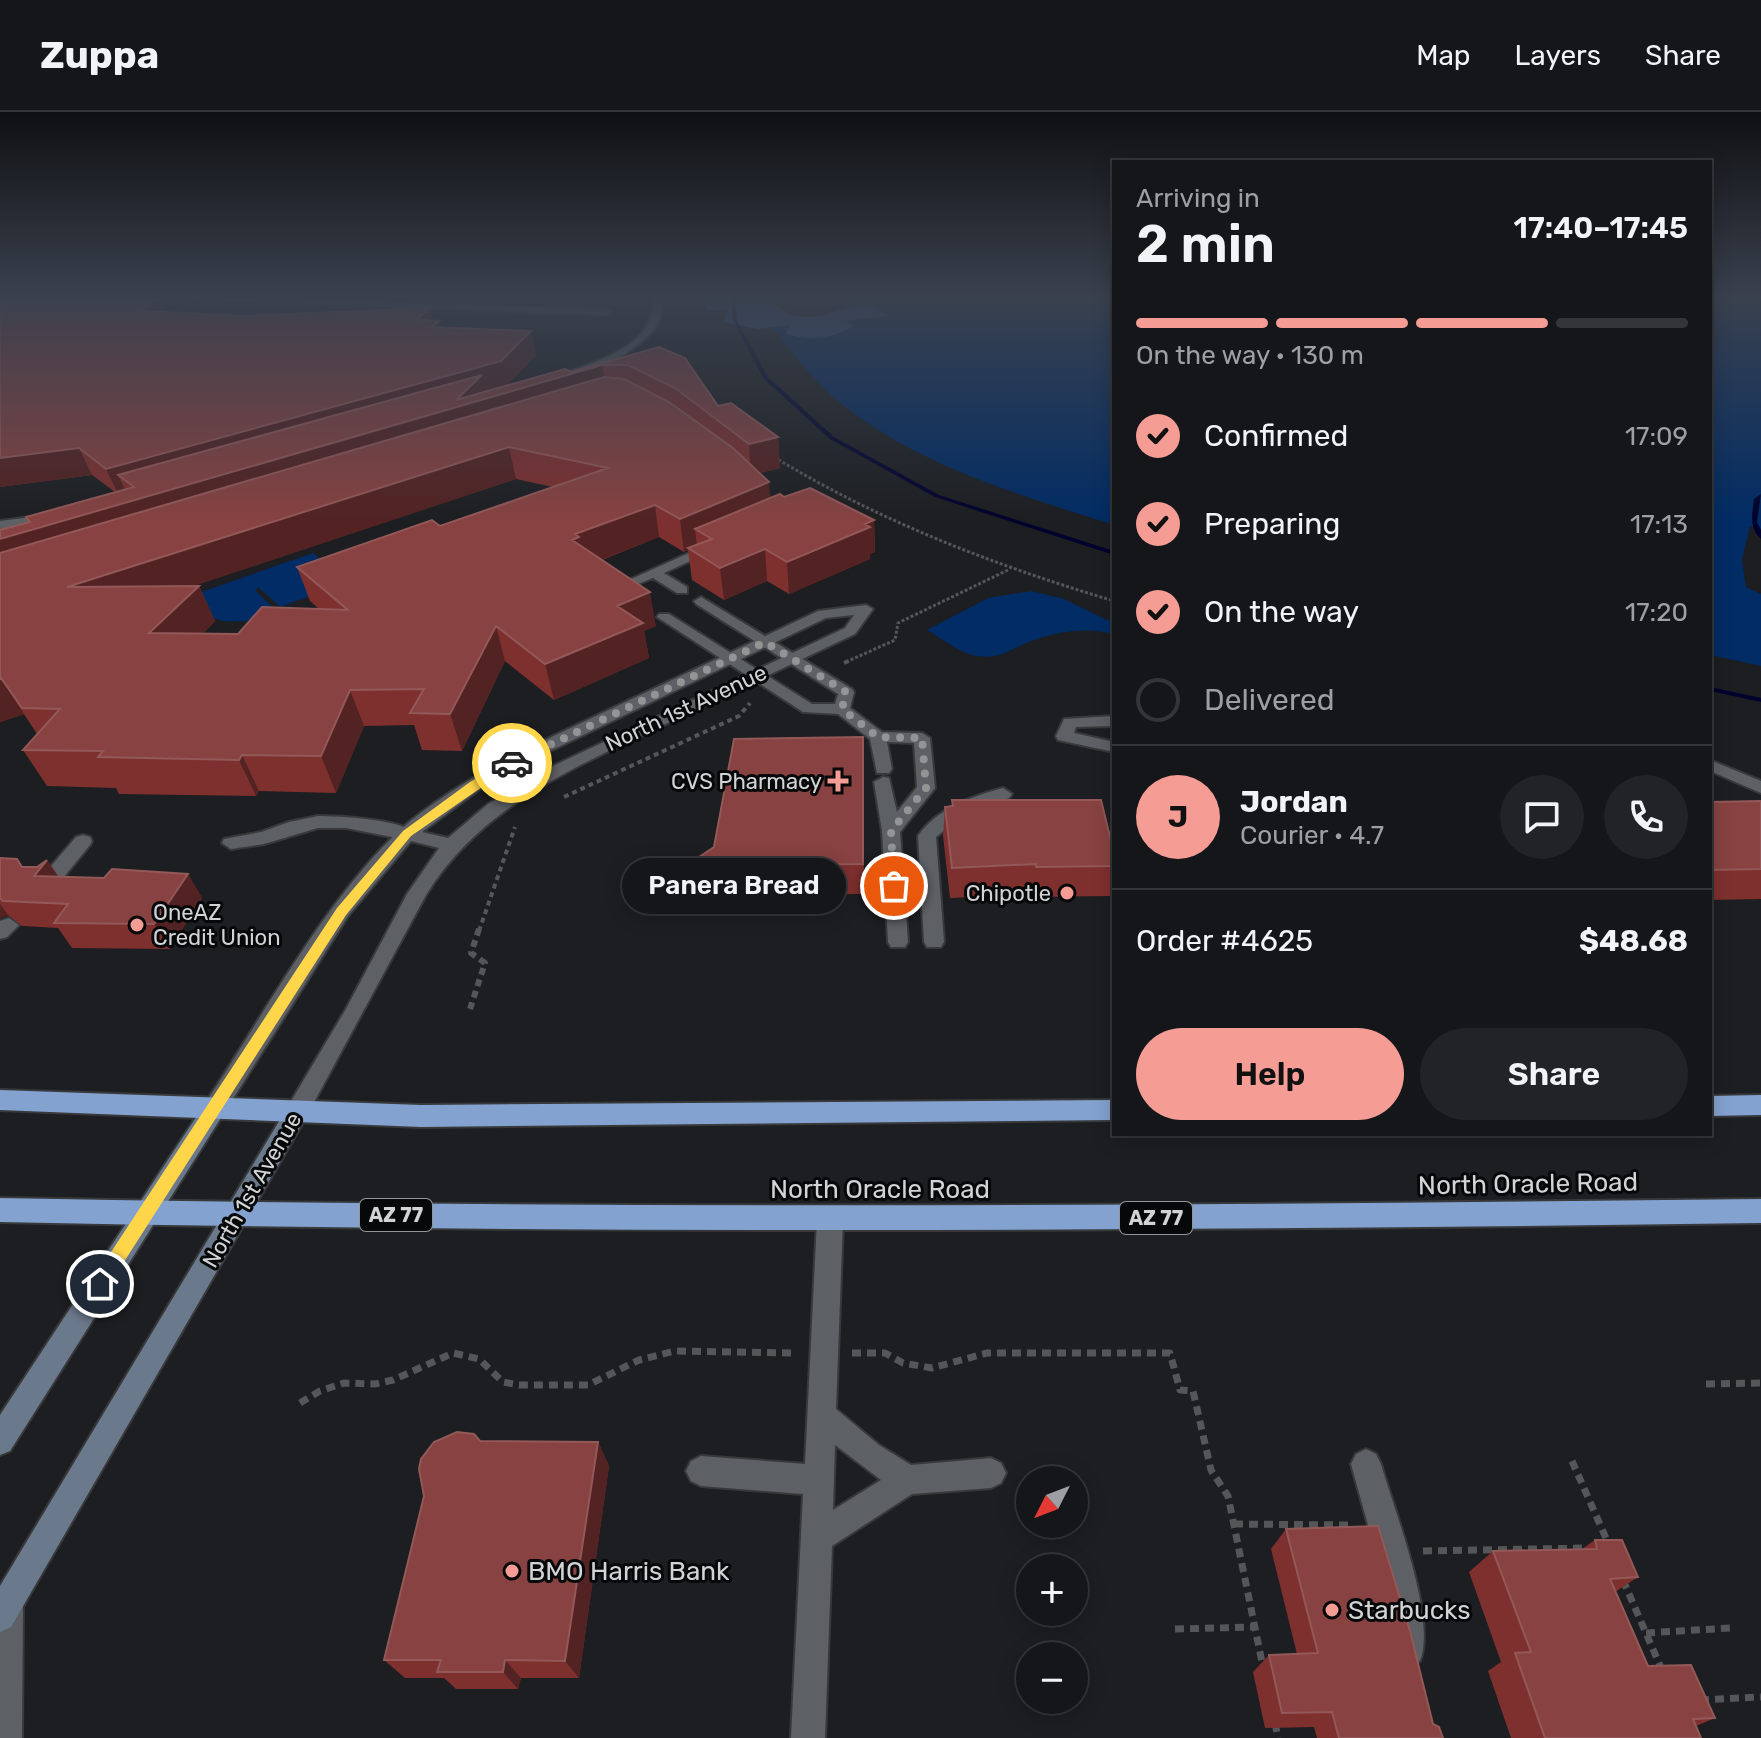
<!DOCTYPE html>
<html lang="en">
<head>
<meta charset="utf-8">
<style>
	:root { --surface:#151619; --page:#222326; --text:#f1f3f6; --muted:#9d9fa2; --line:#343538; --accent:#f59c95 }
	body { margin:0; font-family:Rubik,sans-serif; background:var(--page); color:var(--text); height:100vh; display:flex; flex-direction:column; font-size:30px; white-space:nowrap }
	* { box-sizing:border-box; margin:0 }
	p { font-size:26px; color:var(--muted) }
	.icon { flex:none; width:44px; height:44px; fill:none; stroke:currentColor; stroke-width:2; stroke-linecap:round; stroke-linejoin:round }
	.map { position:relative; flex:1; overflow:hidden }
	.details { position:absolute; left:1112px; top:48px; width:600px; height:976px; display:flex; flex-direction:column; background:var(--surface); border-radius:0px; box-shadow:0 4px 20px #0003,0 0 0 2px var(--line) }
	.details>* { flex:none }
	.needle { width:52px; rotate:228deg }
	.buttons { position:absolute; left:1016px; top:1354px; display:grid; gap:16px }
	.buttons a { display:grid; place-items:center; width:72px; height:72px; border-radius:50%; background:var(--surface); box-shadow:0 4px 20px #0003,0 0 0 2px var(--line); font-size:40px }
	.pin { position:absolute; display:grid; place-items:center; width:68px; height:68px; color:#fff; margin:-34px; border:4px solid #fff; border-radius:50%; box-shadow:0 2px 8px #0007 }
	.courier { position:absolute; display:grid; place-items:center; width:80px; height:80px; margin:-40px; border:6px solid #ffd54a; border-radius:50%; background:#fff; color:#222; box-shadow:0 2px 10px #0007 }
	.bubble { position:absolute; height:56px; border-radius:28px; background:var(--surface); box-shadow:0 4px 20px #0003,0 0 0 2px var(--line); font-size:26px; font-weight:600; line-height:56px; text-align:center }
	.headline em { font-style:normal; font-weight:600 }
	.headline div { display:flex; flex-direction:column-reverse }
	.headline { display:flex; align-items:center; justify-content:space-between; height:136px; padding:0 24px }
	h1 { font-size:52px; font-weight:600; line-height:60px }
	.bar { display:grid; grid-template-columns:repeat(4,1fr); gap:12px 8px; align-content:center; height:96px; padding:0 24px }
	.bar i { height:10px; border-radius:6px; background:var(--line) }
	.bar .on { background:var(--accent) }
	.bar p { grid-column:span 4 }
	.line { display:flex; align-items:center; gap:20px; padding:0 24px; border-top:2px solid var(--line) }
	.line div { flex:1 }
	.round { display:grid; place-items:center; flex:none; width:84px; height:84px; border-radius:42px; background:var(--page) }
	ol { padding:0 24px; list-style:none }
	li { display:flex; align-items:center; gap:24px; height:88px }
	li p { margin-inline-start:auto }
	li .icon { padding:8px; border-radius:50%; background:var(--accent); color:#111; stroke-width:4 }
	li:last-child { color:var(--muted) }
	li i { width:44px; height:44px; border:4px solid var(--line); border-radius:50% }
	.action { display:flex; gap:16px; margin-top:auto; padding:16px 24px }
	.action a { flex:1; height:92px; border-radius:48px; background:var(--accent); color:#111; font-size:32px; font-weight:600; line-height:92px; text-align:center }
	.action a+a { background:var(--page); color:var(--text) }
	header { display:flex; align-items:center; gap:48px; box-sizing:border-box; height:112px; padding:0 40px; background:var(--surface); border-bottom:2px solid var(--line) }
	header strong { font-size:38px }
	nav { display:flex; gap:44px; margin-inline-start:auto; font-size:28px }
	.map>svg:first-child { display:block }
</style>
</head>
<body>
<header>
<strong>Zuppa</strong>
<nav><a>Map</a><a>Layers</a><a>Share</a></nav>
</header>
<div class="map">
<svg width="1761" height="1626" viewBox="0 0 1761 1626">
	<rect width="100%" height="100%" fill="#1c1e21"/>
	<!-- green -->
	<path fill="#012c65" d="M 873,184 L 1114,184 L 1114,413 C 1020,383 914,353 837,288 C 813,268 792,240 772,215 L 859,206 L 871,208 L 864,193 L 842,193 Z
		M 1710,184 L 1761,184 L 1761,417 L 1750,414 L 1742,448 L 1746,475 L 1761,482 L 1761,554 L 1710,543 Z
		M 313,441 L 326,452 L 358,467 L 280,495 L 258,475 L 256,479 L 274,497 L 289,494 L 298,498 C 271,504 236,516 210,505 C 201,501 192,492 184,486 Z
		M 1031,479 L 1064,487 L 1107,508 L 1114,508 L 1114,522 C 1089,516 1065,518 1040,526 C 1015,533 1005,548 977,544 C 961,542 941,526 927,518 L 988,486 Z"/>
	<!-- forest -->
	<path fill="#285595" d="M 704,184 C 718,184 747,180 760,184 C 779,190 779,205 808,205 C 840,205 858,178 889,204 L 846,209 L 854,214 C 834,227 808,229 786,222 L 790,213 L 757,217 L 724,210 L 728,198 L 707,198 Z"/>
	<g fill="none" stroke-linecap="round" stroke-linejoin="round">
		<!-- stream -->
		<path fill="#00022d" fill-rule="evenodd" d="M 731,184 L 735,184 L 737,209 L 768,265 L 834,325 L 939,383 L 1114,439 L 1114,443 L 935,385 L 830,327 L 764,267 L 733,209 Z
			M 1761,382 L 1757,410 L 1761,418 L 1761,427 C 1749,416 1752,403 1754,387 Z
			M 1710,575 L 1761,586 L 1761,590 L 1710,579 Z"/>
		<defs>
			<path id="service" d="M 709,432 L 721,435 L 664,461 L 687,475 L 687,481 L 677,481 L 653,466 L 618,480 L 611,476 Z
				M 701,485 L 852,577 L 854,580 L 850,596 L 882,620 L 922,621 L 930,626 L 935,676 L 900,720 L 908,830 L 905,835 L 891,835 L 888,830 L 882,719 L 874,670 L 883,665 L 889,666 L 897,700 L 917,675 L 914,631 L 887,630 L 892,657 L 889,661 L 877,661 L 870,627 L 838,602 L 803,600 L 657,505 L 659,502 L 669,502 L 812,592 L 835,592 L 838,582 L 696,492 L 694,489 Z
				M 1114,604 L 1114,614 L 1076,615 L 1074,621 L 1114,630 L 1114,640 L 1058,628 L 1056,624 L 1064,607 Z
				M 1710,648 L 1761,669 L 1761,681 L 1710,659 Z
				M 1003,676 L 1012,682 L 1009,686 L 957,708 L 936,725 L 944,830 L 941,835 L 927,835 L 924,830 L 918,724 C 936,697 973,684 1003,676 Z
				M 318,704 C 339,704 402,707 416,722 L 407,728 L 346,716 L 318,716 L 264,732 L 231,737 L 222,731 L 224,727 L 261,720 L 289,710 Z
				M 83,723 L 90,725 L 92,729 L 90,733 L 54,777 L 40,777 L 37,772 L 40,767 L 76,725 Z
				M 9,806 L 19,813 L 7,825 L 0,827 L 0,809 Z
				M 830,1097 L 839,1100 L 843,1108 L 836,1297 L 879,1333 L 911,1353 L 991,1346 L 1001,1351 L 1006,1361 L 1001,1371 L 991,1376 L 912,1382 L 832,1434 L 825,1626 L 791,1626 L 803,1382 L 701,1374 L 691,1369 L 686,1359 L 691,1349 L 701,1344 L 805,1352 L 817,1108 L 821,1100 ZM 835,1333 L 881,1368 L 833,1398 Z
				M 1366,1337 L 1376,1342 L 1381,1352 C 1394,1398 1437,1506 1420,1549 L 1408,1553 L 1396,1549 L 1392,1537 L 1390,1492 L 1351,1352 L 1356,1342 Z
				M 7,1476 L 18,1481 L 23,1492 L 22,1626 L 0,1626 L 0,1479 Z"/>
			<path id="minor" d="M 188,184 L 606,197 L 611,200 L 606,203 L 192,187 Z
				M 866,493 L 873,497 L 855,522 C 794,551 733,580 672,609 C 580,653 482,692 426,783 L 306,1005 L 298,1008 L 290,1005 L 286,998 L 290,991 L 346,897 L 407,782 L 439,736 L 411,729 L 348,804 L 224,1001 L 216,1003 L 208,1001 L 204,994 L 208,987 C 264,902 326,787 400,718 C 431,690 471,667 507,646 L 818,499 ZM 854,503 L 845,516 L 555,653 L 488,692 L 448,726 L 422,720 L 480,677 L 519,654 L 826,506 Z"/>
			<path id="tertiary" d="M 653,184 L 663,184 C 662,192 663,202 659,209 C 648,234 589,267 562,266 L 562,262 C 590,252 636,239 649,209 C 653,202 653,192 653,184 Z
				M 54,402 L 59,403 L 59,409 L 0,417 L 0,409 Z"/>
			<path id="secondary" d="M 216,985 L 224,987 L 228,994 L 224,1001 L 10,1339 L 0,1343 L 0,1303 L 208,987 Z
				M 298,988 L 306,991 L 310,998 L 306,1005 L 11,1515 L 0,1520 L 0,1474 L 290,991 Z"/>
			<path id="trunk" d="M 0,978 L 421,993 L 1114,988 L 1114,1008 L 421,1015 L 0,998 Z
				M 1761,983 L 1761,1003 L 1710,1004 L 1710,984 Z
				M 0,1086 C 587,1097 1174,1094 1761,1087 L 1761,1111 C 1174,1119 587,1122 0,1110 Z"/>
		</defs>
		<!-- service casing -->
		<use href="#service" stroke="#37393b" stroke-width="4"/>
		<!-- minor casing -->
		<use href="#minor" stroke="#37393b" stroke-width="4"/>
		<!-- tertiary casing -->
		<use href="#tertiary" stroke="#37393b" stroke-width="4"/>
		<!-- secondary casing -->
		<use href="#secondary" stroke="#37393b" stroke-width="4"/>
		<!-- trunk casing -->
		<use href="#trunk" stroke="#37393b" stroke-width="4"/>
		<!-- path-far3 -->
		<path stroke="#545658" stroke-width="3" stroke-dasharray="3 2" stroke-linecap="butt" d="M 774,345 C 881,410 994,453 1114,489
			M 846,550 L 895,528 L 898,511 L 1010,457"/>
		<!-- path-far2 -->
		<path stroke="#545658" stroke-width="4" stroke-dasharray="5 4" stroke-linecap="butt" d="M 844,551 L 851,548
			M 564,685 L 739,604 L 750,591
			M 479,819 L 515,715"/>
		<!-- path-far1 -->
		<path stroke="#545658" stroke-width="6" stroke-dasharray="7 5" stroke-linecap="butt" d="M 470,897 L 485,851 L 471,841 L 479,817"/>
		<!-- path -->
		<path stroke="#545658" stroke-width="7" stroke-dasharray="9 6" stroke-linecap="butt" d="M 852,1241 L 885,1241 L 903,1251 L 932,1256 L 987,1241 L 1170,1241 L 1180,1278 L 1193,1279 L 1211,1358 L 1228,1384 L 1263,1555
			M 1706,1272 L 1761,1271
			M 300,1291 L 320,1279 L 344,1271 L 375,1272 L 393,1268 L 453,1241 L 479,1247 L 503,1270 L 519,1273 L 588,1273 L 639,1248 L 675,1239 L 794,1241
			M 1572,1349 L 1609,1433
			M 1234,1412 L 1352,1413
			M 1423,1439 L 1588,1436
			M 1623,1468 L 1662,1558
			M 1175,1517 L 1255,1515
			M 1646,1521 L 1730,1516
			M 1700,1588 L 1761,1585
			M 1275,1611 L 1278,1626"/>
		<!-- service -->
		<use href="#service" fill="#5d6064" fill-rule="evenodd"/>
		<!-- minor -->
		<use href="#minor" fill="#5d6064" fill-rule="evenodd"/>
		<!-- tertiary -->
		<use href="#tertiary" fill="#5d6064" fill-rule="evenodd"/>
		<!-- secondary -->
		<use href="#secondary" fill="#6b798c" fill-rule="evenodd"/>
		<!-- trunk -->
		<use href="#trunk" fill="#84a2cf" fill-rule="evenodd"/>
	</g>
	<!-- wall -->
	<path fill="#7e302f" fill-rule="evenodd" d="M 0,184 L 106,185 L 159,187 L 164,201 L 243,204 L 434,208 L 441,215 L 536,243 L 506,274 L 571,260 L 659,235 L 718,294 L 778,325 L 780,356 L 760,361 L 770,386 L 784,385 L 874,408 L 875,440 L 870,442 L 870,447 L 789,482 L 767,469 L 724,488 L 692,468 L 688,438 L 684,440 L 659,425 L 602,448 L 656,514 L 644,519 L 649,546 L 554,588 L 505,549 L 462,639 L 422,638 L 414,613 L 364,614 L 336,681 L 259,679 L 256,684 L 119,682 L 116,676 L 47,674 L 23,638 L 37,622 L 24,602 L 0,610 L 29,410 L 26,405 L 115,380 L 92,363 L 0,375 ZM 516,367 L 553,375 L 440,414 L 297,455 L 310,489 L 319,497 L 238,522 L 202,522 L 215,509 L 199,474 L 192,474 Z
		M 863,625 L 864,782 L 747,783 L 725,796 L 700,777 L 696,747 L 714,735 Z
		M 952,688 L 1114,741 L 1114,771 L 1111,784 L 1032,785 L 1032,782 L 950,786 L 943,724 L 945,695 L 952,694 Z
		M 1761,689 L 1761,787 L 1710,788 L 1710,690 Z
		M 0,746 L 23,755 L 37,755 L 47,748 L 58,764 L 104,766 L 188,762 L 202,786 L 170,837 L 72,836 L 58,816 L 22,814 L 8,803 L 0,806 Z
		M 480,1329 L 598,1330 L 609,1354 L 579,1566 L 521,1566 L 518,1577 L 456,1577 L 444,1566 L 405,1566 L 384,1548 L 424,1384 Z
		M 1286,1417 L 1433,1612 L 1443,1626 L 1317,1626 L 1314,1615 L 1265,1616 L 1253,1560 L 1269,1543 L 1297,1542 L 1271,1437 Z
		M 1595,1428 L 1638,1465 L 1615,1480 L 1648,1554 L 1715,1606 L 1696,1614 L 1701,1626 L 1511,1626 L 1488,1559 L 1501,1550 L 1469,1460 L 1493,1439 L 1582,1437 Z"/>
	<!-- shaded-wall -->
	<path fill="#532222" d="M 159,187 L 168,210 L 138,199 Z
		M 430,196 L 435,213 L 439,209 L 445,232 L 416,208 Z
		M 531,219 L 536,243 L 506,274 L 486,280 L 488,286 L 602,253 L 607,282 L 0,466 L 0,427 L 458,295 L 456,288 L 136,379 L 134,375 L 118,363 L 127,382 L 119,384 L 106,357 L 501,249 Z
		M 778,325 L 780,356 L 751,363 L 749,332 Z
		M 509,335 L 516,367 L 86,510 L 67,475 Z
		M 79,336 L 92,363 L 0,375 L 0,346 Z
		M 769,370 L 772,403 L 712,427 L 695,417 L 697,434 L 688,436 L 688,438 L 684,440 L 680,407 Z
		M 655,393 L 659,425 L 585,454 L 572,428 L 575,422 Z
		M 874,408 L 875,440 L 870,442 L 870,447 L 789,482 L 787,450 Z
		M 765,437 L 767,469 L 724,488 L 720,456 Z
		M 199,474 L 215,509 L 167,557 L 149,521 Z
		M 650,480 L 656,514 L 644,519 L 649,546 L 554,588 L 545,552 L 617,494 Z
		M 496,514 L 505,549 L 462,639 L 450,602 Z
		M 1,566 L 24,602 L 0,610 L 0,567 Z
		M 350,578 L 364,614 L 336,681 L 321,644 Z
		M 242,643 L 259,679 L 256,684 L 239,648 Z
		M 47,748 L 64,773 L 34,764 Z
		M 744,753 L 747,783 L 725,796 L 721,766 Z
		M 188,762 L 202,786 L 170,837 L 154,812 Z
		M 0,792 L 8,803 L 0,806 Z
		M 598,1330 L 609,1354 L 579,1566 L 565,1549 Z
		M 505,1548 L 521,1566 L 518,1577 L 503,1560 Z"/>
	<!-- building -->
	<path fill="#874241" stroke="#935858" stroke-width="2" fill-rule="evenodd" d="M 0,184 L 104,184 L 159,187 L 138,199 L 243,204 L 430,196 L 416,208 L 439,209 L 432,215 L 531,219 L 501,249 L 106,357 L 79,336 L 0,346 Z
		M 659,235 L 685,246 L 718,294 L 731,291 L 778,325 L 749,332 L 675,276 L 628,253 L 602,253 L 0,427 L 0,418 L 30,410 L 26,405 L 134,375 L 118,363 L 482,263 L 456,288 L 565,257 L 571,260 Z
		M 604,265 L 624,267 L 669,290 L 733,336 L 769,370 L 680,407 L 655,393 L 575,422 L 579,425 L 572,428 L 650,480 L 617,494 L 643,511 L 545,552 L 496,514 L 450,602 L 410,601 L 424,577 L 350,578 L 321,644 L 242,643 L 239,648 L 98,645 L 103,639 L 23,638 L 60,597 L 22,596 L 1,566 L 0,567 L 0,441 ZM 509,335 L 608,356 L 440,414 L 432,408 L 297,455 L 348,498 L 262,495 L 238,522 L 149,521 L 199,474 L 67,475 Z
		M 810,376 L 874,408 L 865,412 L 870,415 L 787,450 L 765,437 L 720,456 L 688,436 L 712,427 L 695,417 L 780,382 L 784,385 Z
		M 863,625 L 863,752 L 744,753 L 721,766 L 696,747 L 714,735 L 734,627 Z
		M 952,688 L 1101,688 L 1114,741 L 1114,754 L 1036,755 L 1036,752 L 952,756 L 945,695 L 953,694 Z
		M 1761,689 L 1761,757 L 1710,758 L 1710,690 Z
		M 0,746 L 17,747 L 22,755 L 37,755 L 47,748 L 34,764 L 104,766 L 112,757 L 188,762 L 154,812 L 54,811 L 68,792 L 3,789 L 0,786 Z
		M 457,1320 L 474,1322 L 480,1329 L 598,1330 L 565,1549 L 505,1548 L 503,1560 L 437,1560 L 441,1548 L 384,1548 L 424,1384 L 419,1357 L 421,1347 L 434,1330 Z
		M 1378,1414 L 1410,1519 L 1433,1612 L 1439,1615 L 1443,1626 L 1339,1626 L 1332,1600 L 1282,1601 L 1269,1543 L 1318,1541 L 1286,1417 Z
		M 1595,1428 L 1622,1428 L 1638,1465 L 1610,1467 L 1648,1554 L 1691,1553 L 1715,1606 L 1693,1607 L 1701,1626 L 1545,1626 L 1515,1541 L 1531,1540 L 1493,1439 L 1597,1437 Z"/>
	<!-- sky -->
	<linearGradient id="sky" x2="0" y2="1"><stop stop-color="#0f1012"/><stop offset="0.45" stop-color="#3a414e"/><stop offset="1" stop-color="#3a414e" stop-opacity="0"/></linearGradient>
	<rect width="1761" height="411" fill="url(#sky)"/>
	<!-- route -->
	<path fill="#ffd54a" d="M 508,648 L 517,651 L 411,724 L 346,803 L 106,1178 L 94,1178 L 91,1172 L 94,1166 L 337,796 L 403,719 L 470,670 Z"/>
	<g fill="none" stroke-linecap="round" stroke-linejoin="round">
		<!-- done -->
		<path stroke="#929496" stroke-width="8" stroke-dasharray="0 14.4" d="M 512,651 L 765,530 L 846,580 L 842,597 L 878,625 L 922,626 L 926,676 L 891,719 L 894,774"/>
	</g>
	<!-- markers -->
	<g fill="#f59c95" stroke="#070809" stroke-width="3">
		<path d="M834 657h8v8h8v8h-8v8h-8v-8h-8v-8h8z"/>
		<circle cx="1067" cy="781" r="8"/>
		<circle cx="137" cy="813" r="8"/>
		<circle cx="512" cy="1459" r="8"/>
		<circle cx="1332" cy="1498" r="8"/>
	</g>
	<g text-anchor="middle" dominant-baseline="central" stroke-width="6" stroke-linejoin="round" paint-order="stroke">
		<!-- shield labels -->
		<g fill="#070809" stroke="#949698" stroke-width="2">
			<rect x="360" y="1087" width="72" height="32" rx="6"/>
			<rect x="1120" y="1090" width="72" height="32" rx="6"/>
		</g>
		<g font-size="20" font-weight="bold" fill="#d1d3d5">
			<text x="396" y="1103">AZ 77</text>
			<text x="1156" y="1106">AZ 77</text>
		</g>
		<!-- street labels -->
		<g font-size="22" fill="#d1d3d5" stroke="#070809">
			<text transform="translate(686 596) rotate(-25)">North 1st Avenue</text>
			<text transform="translate(252 1078) rotate(-60)">North 1st Avenue</text>
		</g>
		<!-- poi labels -->
		<g font-size="22" fill="#d1d3d5" stroke="#070809" text-anchor="end">
			<text x="822" y="669">CVS Pharmacy</text>
			<text x="1051" y="781">Chipotle</text>
			<text x="153" y="800" text-anchor="start">OneAZ<tspan x="153" dy="25">Credit Union</tspan></text>
		</g>
		<!-- near-street labels -->
		<g font-size="26" fill="#d1d3d5" stroke="#070809">
			<text transform="translate(1528 1072) rotate(-1)">North Oracle Road</text>
			<text x="880" y="1077">North Oracle Road</text>
		</g>
		<!-- near-poi labels -->
		<g font-size="26" fill="#d1d3d5" stroke="#070809" text-anchor="start">
			<text x="528" y="1459">BMO Harris Bank</text>
			<text x="1348" y="1498">Starbucks</text>
		</g>
	</g>
</svg>
<div class="buttons">
<a><svg class="needle" viewBox="-14 -14 28 28"><path d="M0-13l5 13h-10z" fill="#e53935"/><path d="M0 13l5-13h-10z" fill="#9d9fa2"/></svg></a>
<a>+</a>
<a>−</a>
</div>
<div class="pin" style="left:894px;top:774px;background:#ea580c"><svg class="icon" aria-label="bag" viewBox="0 0 24 24"><path d="M5 8h14l-1 12H6zM9 8a3 3 0 0 1 6 0"/></svg></div>
<div class="pin" style="left:100px;top:1172px;background:#1f2937"><svg class="icon" aria-label="home" viewBox="0 0 24 24"><path d="M3 11l9-7 9 7M6 9v11h12V9"/></svg></div>
<div class="courier" style="left:512px;top:651px"><svg class="icon" aria-label="car" viewBox="0 0 24 24"><path d="M5 17H2v-5l4-1 3-4h7l3 4 3 1v5h-3M9 17h6M6 11h13"/><circle cx="7" cy="17" r="2"/><circle cx="17" cy="17" r="2"/></svg></div>
<div class="bubble" style="left:622px;top:746px;width:224px">Panera Bread</div>
<section class="details">
<div class="headline"><div><h1>2 min</h1><p>Arriving in</p></div><em>17:40–17:45</em></div>
<div class="bar"><i class="on"></i><i class="on"></i><i class="on"></i><i></i><p>On the way · 130 m</p></div>
<ol>
<li><svg class="icon" aria-label="check" viewBox="0 0 24 24"><path d="M5 12l5 5 9-10"/></svg>Confirmed<p>17:09</p></li>
<li><svg class="icon" aria-label="check" viewBox="0 0 24 24"><path d="M5 12l5 5 9-10"/></svg>Preparing<p>17:13</p></li>
<li><svg class="icon" aria-label="check" viewBox="0 0 24 24"><path d="M5 12l5 5 9-10"/></svg>On the way<p>17:20</p></li>
<li><i></i>Delivered</li>
</ol>
<div class="line" style="height:144px"><b class="round" style="background:var(--accent);color:#111">J</b><div><b>Jordan</b><p>Courier · 4.7</p></div><a class="round"><svg class="icon" aria-label="chat" viewBox="0 0 24 24"><path d="M4 5h16v11H9l-5 4z"/></svg></a><a class="round"><svg class="icon" aria-label="phone" viewBox="0 0 24 24"><path d="M5 4h4l2 5-3 2q2 4 5 5l2-3 5 2v4C11 20 4 13 5 4z"/></svg></a></div>
<div class="line" style="height:104px"><div>Order #4625</div><b>$48.68</b></div>
<div class="action"><a>Help</a><a>Share</a></div>
</section>
</div>
</body>
</html>
